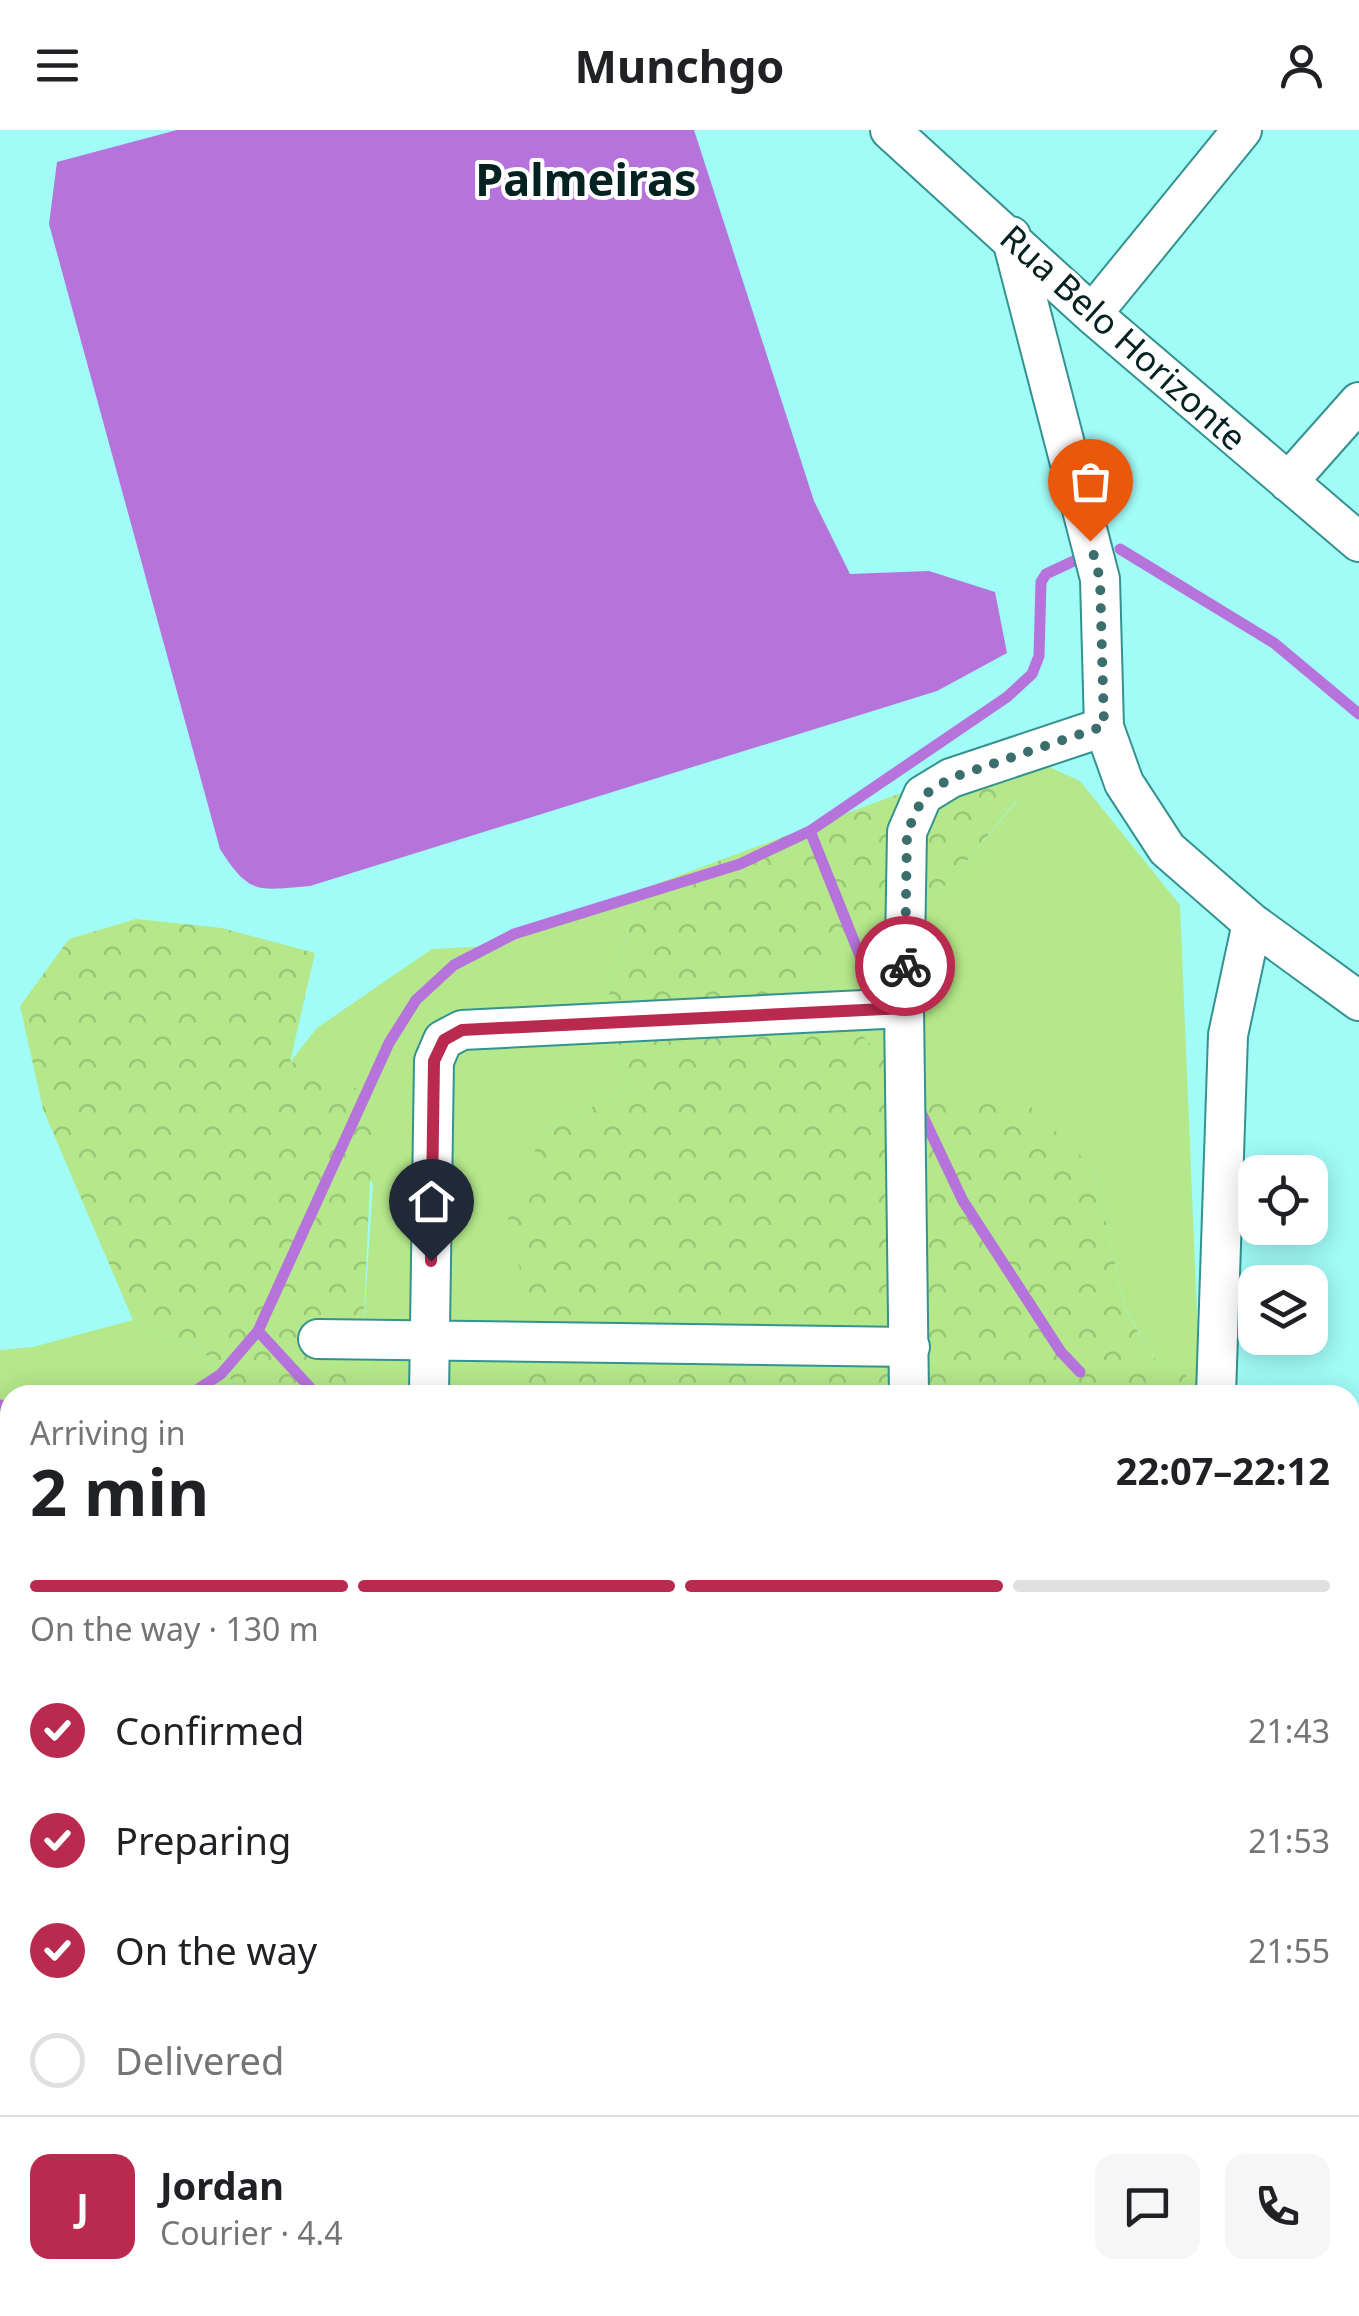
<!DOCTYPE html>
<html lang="en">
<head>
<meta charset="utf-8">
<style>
	:root { --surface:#fff; --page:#f6f6f6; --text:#202124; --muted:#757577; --line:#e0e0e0; --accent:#ba2a4e }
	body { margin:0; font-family:"Noto Sans",sans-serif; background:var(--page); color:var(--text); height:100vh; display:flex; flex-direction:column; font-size:38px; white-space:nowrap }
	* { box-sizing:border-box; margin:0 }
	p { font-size:32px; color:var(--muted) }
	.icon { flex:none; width:55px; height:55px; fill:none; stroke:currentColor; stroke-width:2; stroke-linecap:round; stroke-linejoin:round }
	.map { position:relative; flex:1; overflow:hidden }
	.details { position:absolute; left:0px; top:1255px; width:1360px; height:932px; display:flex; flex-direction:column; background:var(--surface); border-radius:30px 30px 0 0; box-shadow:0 5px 25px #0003 }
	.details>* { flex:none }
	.controls { position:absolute; left:1238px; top:1025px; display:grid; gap:20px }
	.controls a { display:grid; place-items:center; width:90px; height:90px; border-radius:20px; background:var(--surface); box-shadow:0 5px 25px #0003; font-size:50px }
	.pin { position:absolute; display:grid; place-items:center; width:85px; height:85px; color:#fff; margin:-102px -42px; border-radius:50% 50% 50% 0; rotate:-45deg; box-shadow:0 0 10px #0007 }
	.pin .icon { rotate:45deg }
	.courier { position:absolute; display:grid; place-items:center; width:100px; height:100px; margin:-50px; border:8px solid #ba2a4e; border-radius:50%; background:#fff; color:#222; box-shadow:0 2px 12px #0007 }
	.summary em { font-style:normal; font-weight:700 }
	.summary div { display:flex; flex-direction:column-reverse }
	.summary { display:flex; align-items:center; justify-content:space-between; height:170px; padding:0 30px }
	h1 { font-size:65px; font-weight:700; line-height:75px }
	.bar { display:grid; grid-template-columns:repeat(4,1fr); gap:15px 10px; align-content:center; height:120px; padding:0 30px }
	.bar i { height:12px; border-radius:8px; background:var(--line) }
	.bar .selected { background:var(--accent) }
	.bar p { grid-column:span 4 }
	.line { display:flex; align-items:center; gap:25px; padding:0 30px; border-top:2px solid var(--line) }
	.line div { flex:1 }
	.round { display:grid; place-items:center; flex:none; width:105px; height:105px; border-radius:20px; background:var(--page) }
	ol { padding:0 30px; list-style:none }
	li { display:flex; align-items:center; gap:30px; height:110px }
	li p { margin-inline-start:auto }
	li .icon { padding:10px; border-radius:50%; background:var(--accent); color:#fff; stroke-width:4 }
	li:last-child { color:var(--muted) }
	li i { width:55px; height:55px; border:5px solid var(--line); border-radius:50% }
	header { display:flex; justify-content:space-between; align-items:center; height:130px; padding:0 30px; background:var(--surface); font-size:45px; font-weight:700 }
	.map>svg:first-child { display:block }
</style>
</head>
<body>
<header><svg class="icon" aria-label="menu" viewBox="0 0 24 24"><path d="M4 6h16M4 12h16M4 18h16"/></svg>Munchgo<svg class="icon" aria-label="person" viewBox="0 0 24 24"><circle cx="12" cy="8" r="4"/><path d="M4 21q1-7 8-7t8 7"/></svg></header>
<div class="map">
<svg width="1359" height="2186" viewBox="0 0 1359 2186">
	<defs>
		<pattern id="forest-crowns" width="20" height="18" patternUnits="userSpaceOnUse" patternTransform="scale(2.5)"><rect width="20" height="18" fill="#b4e88a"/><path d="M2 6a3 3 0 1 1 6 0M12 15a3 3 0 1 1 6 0" fill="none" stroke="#99c777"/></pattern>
	</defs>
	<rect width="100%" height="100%" fill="#a1fbf7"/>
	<!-- green -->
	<path fill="#b4e88a" d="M 1001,615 L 1080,651 L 1180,775 L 1200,1257 L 1180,1240 L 1158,1234 L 1125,1179 L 1095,1040 L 909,954 L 866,910 L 822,849 L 859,789 L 947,755 L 1017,671 Z
		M 656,754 L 631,791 L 605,877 L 630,958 L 545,1001 L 534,1200 L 513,1265 L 378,1265 L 363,1205 L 373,1054 L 290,932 L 317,898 L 432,819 L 492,816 Z
		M 133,1190 L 162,1206 L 196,1215 L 247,1265 L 10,1265 L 10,1483 L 0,1468 L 0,1220 L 33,1217 Z
		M 10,1646 L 10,2178 L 490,2178 L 492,2186 L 0,2186 L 0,1652 Z"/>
	<!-- forest -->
	<path fill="url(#forest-crowns)" d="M 1001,615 L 1017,670 L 947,755 L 860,789 L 822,849 L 866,910 L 909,954 L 1025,971 L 1095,1040 L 1125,1180 L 1158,1234 L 1180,1240 L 1200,1257 L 1201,1265 L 513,1265 L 534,1200 L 506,1079 L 545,1001 L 630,958 L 605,877 L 631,791 L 656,754 L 912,659 L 972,620 Z
		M 136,789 L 222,798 L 315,823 L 290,932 L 321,941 L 374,968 L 363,1205 L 378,1265 L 247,1265 L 196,1215 L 162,1206 L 133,1190 L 43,979 L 20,876 L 69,809 Z"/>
	<!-- water -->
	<path fill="#b673dc" d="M 177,0 L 694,0 L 814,371 L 850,444 L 929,441 L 995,462 L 1007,523 L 937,561 L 310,756 C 258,760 250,766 220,719 L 49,94 L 57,32 Z"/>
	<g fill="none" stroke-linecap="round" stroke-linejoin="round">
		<!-- stream -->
		<path stroke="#b673dc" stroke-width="11" d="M 1120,419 L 1274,513 L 1359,584
			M 810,701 L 864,836
			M 919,978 L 963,1071 L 1061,1222 L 1080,1242
			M 258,1201 L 315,1263
			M 189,1265 L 221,1244 L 258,1201 L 389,913 L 416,870 L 454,835 L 514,804 L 740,734 L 810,701 L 1007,567 L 1032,544 L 1039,526 L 1041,452 L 1046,444 L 1078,429
			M 0,1275 L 10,1277
			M 1350,1459 L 1359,1467"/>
		<defs>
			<path id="minor" d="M 890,0 L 1092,184 L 1359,412
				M 1011,106 L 1100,449 L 1104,597 L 1124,653 L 1167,719 L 1252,793 L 1359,871
				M 1092,184 L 1242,0
				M 1288,352 L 1359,272
				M 318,1209 L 910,1217
				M 429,1265 L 434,931 L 443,910 L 462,900 L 904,878
				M 909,1265 L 904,878 L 907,702 L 923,665 L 951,648 L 1104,597
				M 1216,1265 L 1228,905 L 1252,793
				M 1350,1846 L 1359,1845
				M 1350,2173 L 1359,2173
				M 904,2178 L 904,2186
				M 1229,2186 L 1229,2178"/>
		</defs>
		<!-- minor casing -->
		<use href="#minor" stroke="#34928f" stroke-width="42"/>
		<!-- minor -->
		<use href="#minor" stroke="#fff" stroke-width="38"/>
	</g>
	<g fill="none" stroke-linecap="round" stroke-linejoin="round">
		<!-- done -->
		<path stroke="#3b6e6c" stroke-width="10" stroke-dasharray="0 18" d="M 905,836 L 907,702 L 924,665 L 951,648 L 1104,596 L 1100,449 L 1090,411"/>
		<!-- route -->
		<path stroke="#ba2a4e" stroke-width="12" d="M 431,1131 L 434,931 L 444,910 L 462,900 L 904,878 L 905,836"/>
	</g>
	<g text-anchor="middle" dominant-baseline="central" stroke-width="8" stroke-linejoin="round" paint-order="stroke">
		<!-- street labels -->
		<g font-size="35" fill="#042221" stroke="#fff">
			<text transform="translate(1124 207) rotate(42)">Rua Belo Horizonte</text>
		</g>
		<!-- district labels -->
		<g font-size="45" font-weight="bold" fill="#042221" stroke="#fff">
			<text x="586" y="48">Palmeiras</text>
		</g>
	</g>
</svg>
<div class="controls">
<a><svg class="icon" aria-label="locate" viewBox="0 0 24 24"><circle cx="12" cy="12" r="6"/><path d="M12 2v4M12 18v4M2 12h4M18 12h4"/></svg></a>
<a><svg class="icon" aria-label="layers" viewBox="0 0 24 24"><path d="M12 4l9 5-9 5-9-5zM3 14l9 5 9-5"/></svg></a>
</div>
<div class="pin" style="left:1090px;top:411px;background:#ea580c"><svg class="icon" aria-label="bag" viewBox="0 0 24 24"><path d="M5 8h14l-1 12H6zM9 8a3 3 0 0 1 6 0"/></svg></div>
<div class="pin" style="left:431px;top:1131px;background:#1f2937"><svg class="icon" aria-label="home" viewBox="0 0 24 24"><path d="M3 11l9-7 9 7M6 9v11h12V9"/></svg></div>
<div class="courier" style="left:905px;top:836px"><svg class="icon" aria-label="bike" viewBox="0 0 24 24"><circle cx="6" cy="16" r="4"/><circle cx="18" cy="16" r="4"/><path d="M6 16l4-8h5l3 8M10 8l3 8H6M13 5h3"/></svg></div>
<section class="details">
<div class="summary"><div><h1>2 min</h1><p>Arriving in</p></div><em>22:07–22:12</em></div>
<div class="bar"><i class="selected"></i><i class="selected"></i><i class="selected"></i><i></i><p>On the way · 130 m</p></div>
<ol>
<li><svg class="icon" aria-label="check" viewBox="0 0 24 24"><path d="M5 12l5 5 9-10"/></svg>Confirmed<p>21:43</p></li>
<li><svg class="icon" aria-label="check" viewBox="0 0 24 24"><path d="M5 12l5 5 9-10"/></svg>Preparing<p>21:53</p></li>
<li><svg class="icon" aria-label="check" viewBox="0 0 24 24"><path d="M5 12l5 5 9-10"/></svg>On the way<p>21:55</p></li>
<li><i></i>Delivered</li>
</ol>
<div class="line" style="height:180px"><b class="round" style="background:var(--accent);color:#fff">J</b><div><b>Jordan</b><p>Courier · 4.4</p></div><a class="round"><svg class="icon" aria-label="chat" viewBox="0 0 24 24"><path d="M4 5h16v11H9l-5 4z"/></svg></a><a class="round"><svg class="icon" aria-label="phone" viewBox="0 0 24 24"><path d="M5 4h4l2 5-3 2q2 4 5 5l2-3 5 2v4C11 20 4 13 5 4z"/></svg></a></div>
</section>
</div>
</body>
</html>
